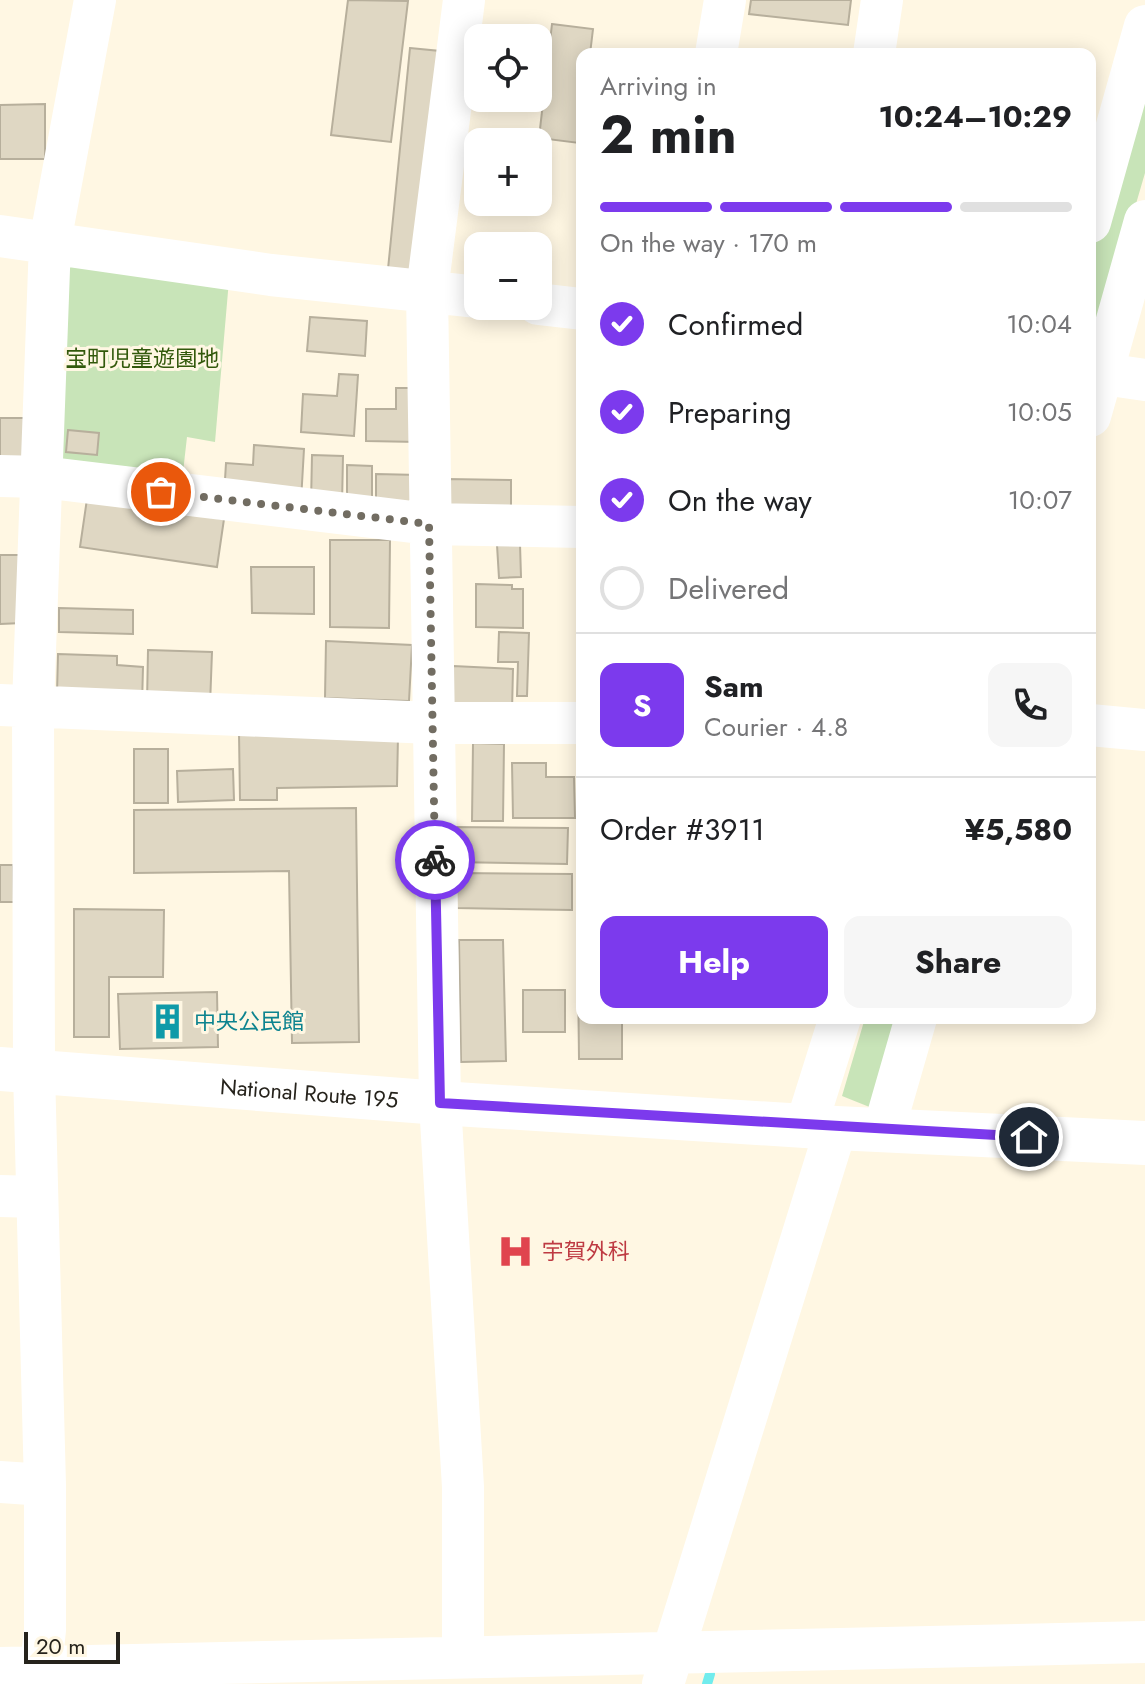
<!DOCTYPE html>
<html lang="en">
<head>
<meta charset="utf-8">
<style>
	:root { --surface:#fff; --page:#f6f6f6; --text:#202124; --muted:#757577; --line:#e0e0e0; --accent:#7c3aed }
	body { margin:0; font-family:Jost,"Noto Sans JP",sans-serif; background:var(--page); color:var(--text); height:100vh; display:flex; flex-direction:column; font-size:30px; white-space:nowrap }
	* { box-sizing:border-box; margin:0 }
	p { font-size:26px; color:var(--muted) }
	.icon { flex:none; width:44px; height:44px; fill:none; stroke:currentColor; stroke-width:2; stroke-linecap:round; stroke-linejoin:round }
	.map { position:relative; flex:1; overflow:hidden }
	.sheet { position:absolute; left:576px; top:48px; width:520px; height:976px; display:flex; flex-direction:column; background:var(--surface); border-radius:16px; box-shadow:0 4px 20px #0003 }
	.sheet>* { flex:none }
	.controls { position:absolute; left:464px; top:24px; display:grid; gap:16px }
	.controls a { display:grid; place-items:center; width:88px; height:88px; border-radius:16px; background:var(--surface); box-shadow:0 4px 20px #0003; font-size:40px }
	.scale { position:absolute; left:24px; bottom:20px; width:96px; box-sizing:border-box; padding-left:8px; border:4px solid #26231c; border-top:0; font-size:22px; line-height:28px; white-space:nowrap; color:#26231c; -webkit-text-stroke:6px #fff7e3; paint-order:stroke }
	.pin { position:absolute; display:grid; place-items:center; width:68px; height:68px; color:#fff; margin:-34px; border:4px solid #fff; border-radius:50%; box-shadow:0 2px 8px #0007 }
	.courier { position:absolute; display:grid; place-items:center; width:80px; height:80px; margin:-40px; border:6px solid #7c3aed; border-radius:50%; background:#fff; color:#222; box-shadow:0 2px 10px #0007 }
	.overview em { font-style:normal; font-weight:700 }
	.overview div { display:flex; flex-direction:column-reverse }
	.overview { display:flex; align-items:center; justify-content:space-between; height:136px; padding:0 24px }
	h1 { font-size:52px; font-weight:700; line-height:60px }
	.bar { display:grid; grid-template-columns:repeat(4,1fr); gap:12px 8px; align-content:center; height:96px; padding:0 24px }
	.bar i { height:10px; border-radius:6px; background:var(--line) }
	.bar .on { background:var(--accent) }
	.bar p { grid-column:span 4 }
	.line { display:flex; align-items:center; gap:20px; padding:0 24px; border-top:2px solid var(--line) }
	.line div { flex:1 }
	.round { display:grid; place-items:center; flex:none; width:84px; height:84px; border-radius:16px; background:var(--page) }
	ol { padding:0 24px; list-style:none }
	li { display:flex; align-items:center; gap:24px; height:88px }
	li p { margin-inline-start:auto }
	li .icon { padding:8px; border-radius:50%; background:var(--accent); color:#fff; stroke-width:4 }
	li:last-child { color:var(--muted) }
	li i { width:44px; height:44px; border:4px solid var(--line); border-radius:50% }
	.primary-button { display:flex; gap:16px; margin-top:auto; padding:16px 24px }
	.primary-button a { flex:1; height:92px; border-radius:16px; background:var(--accent); color:#fff; font-size:32px; font-weight:700; line-height:92px; text-align:center }
	.primary-button a+a { background:var(--page); color:var(--text) }
	.map>svg:first-child { display:block }
</style>
</head>
<body>
<div class="map">
<svg width="1145" height="1684" viewBox="0 0 1145 1684">
	<rect width="100%" height="100%" fill="#fff7e3"/>
	<!-- green -->
	<path fill="#c8e4b8" d="M 1145,73 L 1145,173 L 1090,361 L 1090,259 Z
		M 67,258 L 229,280 L 215,442 L 187,437 L 182,481 L 55,465 Z
		M 865,1018 L 898,1018 L 872,1108 L 842,1096 Z"/>
	<g fill="none" stroke-linecap="round" stroke-linejoin="round">
		<!-- stream -->
		<path stroke="#71eced" stroke-width="10" d="M 707,1684 L 710,1674"/>
	</g>
	<!-- building -->
	<path fill="#dfd7c3" stroke="#b7af9c" stroke-width="2" d="M 348,0 L 408,1 L 391,142 L 331,135 Z
		M 751,0 L 851,0 L 848,25 L 749,14 Z
		M 552,24 L 593,29 L 590,54 L 582,54 L 582,119 L 579,143 L 539,138 Z
		M 410,48 L 440,51 L 418,272 L 388,269 Z
		M 45,104 L 45,159 L 0,159 L 0,105 Z
		M 310,317 L 367,321 L 365,356 L 307,351 Z
		M 339,374 L 358,375 L 354,436 L 301,432 L 303,394 L 337,396 Z
		M 396,388 L 418,388 L 418,442 L 366,441 L 366,409 L 396,409 Z
		M 0,418 L 28,418 L 28,460 L 0,460 Z
		M 68,430 L 99,433 L 97,455 L 66,452 Z
		M 254,445 L 304,449 L 301,501 L 224,496 L 226,463 L 253,465 Z
		M 312,455 L 343,456 L 342,505 L 311,504 Z
		M 347,465 L 372,466 L 372,504 L 347,504 Z
		M 376,474 L 419,475 L 419,512 L 376,512 Z
		M 447,479 L 511,480 L 511,512 L 446,511 Z
		M 87,499 L 224,519 L 217,567 L 80,547 Z
		M 330,540 L 390,540 L 389,628 L 330,627 Z
		M 520,544 L 521,577 L 499,578 L 497,545 Z
		M 0,555 L 21,555 L 22,623 L 0,624 Z
		M 251,567 L 314,567 L 314,614 L 252,613 Z
		M 476,584 L 512,585 L 512,589 L 523,589 L 523,628 L 476,627 Z
		M 59,608 L 133,610 L 133,634 L 59,632 Z
		M 499,632 L 529,633 L 527,696 L 517,696 L 518,662 L 498,662 Z
		M 326,641 L 412,645 L 409,701 L 325,698 Z
		M 148,650 L 212,652 L 210,705 L 147,703 Z
		M 58,654 L 117,656 L 117,665 L 143,667 L 142,705 L 57,693 Z
		M 453,666 L 513,669 L 512,711 L 452,709 Z
		M 239,733 L 398,736 L 397,786 L 277,788 L 277,800 L 240,800 Z
		M 473,743 L 504,744 L 503,821 L 472,821 Z
		M 134,749 L 168,749 L 168,803 L 134,803 Z
		M 512,763 L 546,763 L 546,777 L 574,777 L 575,818 L 513,818 Z
		M 233,769 L 234,800 L 178,802 L 177,771 Z
		M 356,808 L 359,1042 L 292,1043 L 289,871 L 134,873 L 134,810 Z
		M 451,827 L 568,828 L 567,864 L 451,862 Z
		M 0,865 L 13,865 L 14,902 L 0,902 Z
		M 456,873 L 572,874 L 572,910 L 456,908 Z
		M 74,909 L 164,910 L 163,977 L 109,977 L 109,1037 L 74,1037 Z
		M 459,940 L 503,940 L 506,1061 L 461,1062 Z
		M 578,971 L 582,971 L 582,1018 L 622,1018 L 622,1059 L 579,1059 Z
		M 523,990 L 565,990 L 565,1032 L 523,1032 Z
		M 217,992 L 218,1047 L 120,1049 L 118,994 Z"/>
	<g fill="none" stroke-linecap="round" stroke-linejoin="round">
		<!-- minor -->
		<path stroke="#fff" stroke-width="42" d="M 716,54 L 725,0
			M 874,54 L 882,0
			M 1090,222 L 1145,26
			M 0,236 L 271,275 L 478,297
			M 538,304 L 582,309
			M 1090,372 L 1145,380
			M 1090,416 L 1145,221
			M 0,476 L 42,477 L 429,524 L 582,527
			M 0,705 L 432,723 L 582,723
			M 1090,725 L 1145,730
			M 806,1126 L 840,1018
			M 884,1129 L 916,1018
			M 0,1196 L 37,1197
			M 0,1482 L 45,1485
			M 463,1657 L 463,1487 L 440,1103 L 427,291 L 464,0
			M 0,1668 L 1145,1642
			M 39,1684 L 45,1630 L 45,1485 L 34,1072 L 33,705 L 50,242 L 95,0
			M 663,1684 L 836,1128"/>
		<!-- highway -->
		<path stroke="#fff" stroke-width="44" id="s1" d="M 0,1069 L 440,1103 L 836,1128 L 1145,1143"/>
	</g>
	<g fill="none" stroke-linecap="round" stroke-linejoin="round">
		<!-- done -->
		<path stroke="#726d62" stroke-width="8" stroke-dasharray="0 14.4" d="M 161,492 L 429,524 L 435,860"/>
		<!-- route -->
		<path stroke="#7c3aed" stroke-width="10" d="M 435,860 L 440,1103 L 1029,1137"/>
	</g>
	<!-- icons -->
	<defs>
		<symbol id="building-bare" viewBox="-9 -9 18 18"><path d="M-4-6H4V6H1V3H-1V6H-4ZM-2.5-4.3h1.7v1.8h-1.7ZM.8-4.3h1.7v1.8H.8ZM-2.5-1h1.7V.8h-1.7ZM.8-1h1.7V.8H.8Z" fill="#0f9aa8" stroke="#fff7e3" stroke-width="2.5" paint-order="stroke"/></symbol>
		<symbol id="hospital-bare" viewBox="-9 -9 18 18"><path d="M-5-5h3v3.5h4V-5h3V5h-3V1.5h-4V5h-3Z" fill="#e0444e" stroke="#fff7e3" stroke-width="2.5" paint-order="stroke"/></symbol>
	</defs>
	<g fill-rule="evenodd">
		<use href="#building-bare" x="142" y="996" width="51" height="51"/>
		<use href="#hospital-bare" x="490" y="1226" width="51" height="51"/>
	</g>
	<g text-anchor="middle" dominant-baseline="central" stroke-width="6" stroke-linejoin="round" paint-order="stroke">
		<!-- park labels -->
		<g font-size="22" fill="#32590c" stroke="#fff7e3">
			<text x="142" y="358">宝町児童遊園地</text>
		</g>
		<!-- culture labels -->
		<g font-size="22" fill="#0d838f" stroke="#fff7e3" text-anchor="start">
			<text x="194" y="1021">中央公民館</text>
		</g>
		<!-- street labels -->
		<g font-size="22" fill="#26231c" stroke="#fff7e3">
			<text stroke="none"><textPath href="#s1" startOffset="310">National Route 195</textPath></text>
		</g>
		<!-- health labels -->
		<g font-size="22" fill="#be3a42" stroke="#fff7e3" text-anchor="start">
			<text x="542" y="1251">宇賀外科</text>
		</g>
	</g>
</svg>
<div class="controls">
<a><svg class="icon" aria-label="locate" viewBox="0 0 24 24"><circle cx="12" cy="12" r="6"/><path d="M12 2v4M12 18v4M2 12h4M18 12h4"/></svg></a>
<a>+</a>
<a>−</a>
</div>
<div class="scale">20 m</div>
<div class="pin" style="left:161px;top:492px;background:#ea580c"><svg class="icon" aria-label="bag" viewBox="0 0 24 24"><path d="M5 8h14l-1 12H6zM9 8a3 3 0 0 1 6 0"/></svg></div>
<div class="pin" style="left:1029px;top:1137px;background:#1f2937"><svg class="icon" aria-label="home" viewBox="0 0 24 24"><path d="M3 11l9-7 9 7M6 9v11h12V9"/></svg></div>
<div class="courier" style="left:435px;top:860px"><svg class="icon" aria-label="bike" viewBox="0 0 24 24"><circle cx="6" cy="16" r="4"/><circle cx="18" cy="16" r="4"/><path d="M6 16l4-8h5l3 8M10 8l3 8H6M13 5h3"/></svg></div>
<section class="sheet">
<div class="overview"><div><h1>2 min</h1><p>Arriving in</p></div><em>10:24–10:29</em></div>
<div class="bar"><i class="on"></i><i class="on"></i><i class="on"></i><i></i><p>On the way · 170 m</p></div>
<ol>
<li><svg class="icon" aria-label="check" viewBox="0 0 24 24"><path d="M5 12l5 5 9-10"/></svg>Confirmed<p>10:04</p></li>
<li><svg class="icon" aria-label="check" viewBox="0 0 24 24"><path d="M5 12l5 5 9-10"/></svg>Preparing<p>10:05</p></li>
<li><svg class="icon" aria-label="check" viewBox="0 0 24 24"><path d="M5 12l5 5 9-10"/></svg>On the way<p>10:07</p></li>
<li><i></i>Delivered</li>
</ol>
<div class="line" style="height:144px"><b class="round" style="background:var(--accent);color:#fff">S</b><div><b>Sam</b><p>Courier · 4.8</p></div><a class="round"><svg class="icon" aria-label="phone" viewBox="0 0 24 24"><path d="M5 4h4l2 5-3 2q2 4 5 5l2-3 5 2v4C11 20 4 13 5 4z"/></svg></a></div>
<div class="line" style="height:104px"><div>Order #3911</div><b>¥5,580</b></div>
<div class="primary-button"><a>Help</a><a>Share</a></div>
</section>
</div>
</body>
</html>
